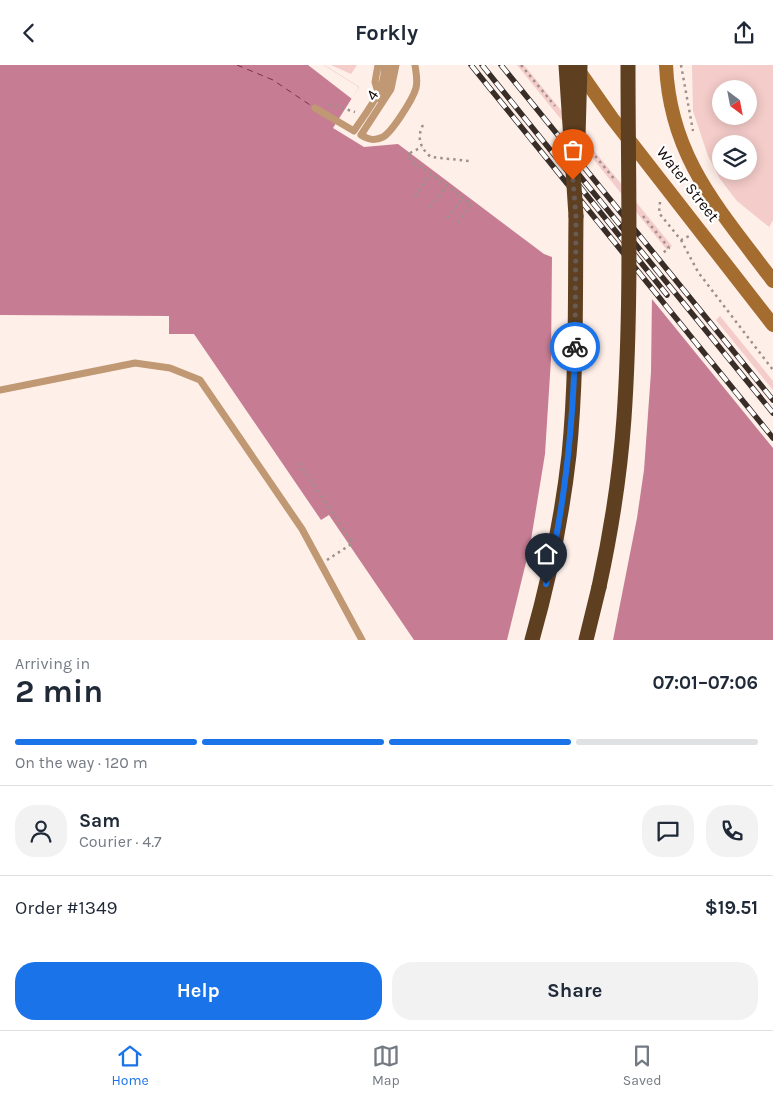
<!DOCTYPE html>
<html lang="en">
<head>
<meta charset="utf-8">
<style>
	:root { --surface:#fff; --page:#f2f2f3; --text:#1f2937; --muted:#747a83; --line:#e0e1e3; --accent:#1a73e8 }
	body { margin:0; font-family:Karla,sans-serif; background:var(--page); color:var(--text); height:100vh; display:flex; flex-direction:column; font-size:19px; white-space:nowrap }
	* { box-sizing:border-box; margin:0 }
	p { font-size:16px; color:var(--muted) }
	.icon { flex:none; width:28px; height:28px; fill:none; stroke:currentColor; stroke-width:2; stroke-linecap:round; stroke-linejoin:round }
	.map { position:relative; height:575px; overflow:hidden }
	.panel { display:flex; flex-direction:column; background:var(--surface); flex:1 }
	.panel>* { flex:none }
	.needle { width:32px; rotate:148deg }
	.fabs { position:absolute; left:712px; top:15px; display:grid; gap:10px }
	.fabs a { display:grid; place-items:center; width:45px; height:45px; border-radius:50%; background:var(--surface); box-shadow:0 2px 12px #0003; font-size:25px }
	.pin { position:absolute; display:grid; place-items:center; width:42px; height:42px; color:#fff; margin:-51px -21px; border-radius:50% 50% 50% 0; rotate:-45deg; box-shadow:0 0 5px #0007 }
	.pin .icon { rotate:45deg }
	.courier { position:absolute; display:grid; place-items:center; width:50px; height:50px; margin:-25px; border:4px solid #1a73e8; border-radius:50%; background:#fff; color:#222; box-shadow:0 1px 6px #0007 }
	.overview em { font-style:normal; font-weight:700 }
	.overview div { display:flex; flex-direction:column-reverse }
	.overview { display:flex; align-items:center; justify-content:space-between; height:85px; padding:0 15px }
	h1 { font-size:32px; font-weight:700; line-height:38px }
	.bar { display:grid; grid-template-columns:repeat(4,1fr); gap:8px 5px; align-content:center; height:60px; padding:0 15px }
	.bar i { height:6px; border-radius:4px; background:var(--line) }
	.bar .current { background:var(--accent) }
	.bar p { grid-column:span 4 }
	.line { display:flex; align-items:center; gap:12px; padding:0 15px; border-top:1px solid var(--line) }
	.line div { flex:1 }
	.round { display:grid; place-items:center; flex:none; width:52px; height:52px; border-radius:20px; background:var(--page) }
	.primary-button { display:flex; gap:10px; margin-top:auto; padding:10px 15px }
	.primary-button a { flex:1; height:58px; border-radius:20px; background:var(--accent); color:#fff; font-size:20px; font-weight:700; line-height:58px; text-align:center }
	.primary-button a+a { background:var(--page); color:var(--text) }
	header { display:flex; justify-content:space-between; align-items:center; height:65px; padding:0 15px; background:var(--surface); font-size:22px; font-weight:700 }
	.dock { display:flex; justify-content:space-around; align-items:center; height:70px; border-top:1px solid var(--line); background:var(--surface); font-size:14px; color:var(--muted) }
	.dock a { display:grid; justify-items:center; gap:2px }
	.dock .current { color:var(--accent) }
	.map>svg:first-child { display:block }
</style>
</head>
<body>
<header><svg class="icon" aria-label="back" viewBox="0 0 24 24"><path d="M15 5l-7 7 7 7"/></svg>Forkly<svg class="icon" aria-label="share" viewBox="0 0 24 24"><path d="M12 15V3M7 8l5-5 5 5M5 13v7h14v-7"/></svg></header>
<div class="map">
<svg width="773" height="575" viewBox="0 0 773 575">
	<rect width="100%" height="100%" fill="#feefe9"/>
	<!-- water -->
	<path fill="#c67d93" d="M 0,0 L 324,0 L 359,22 L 333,63 L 364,82 L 398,79 L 544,189 L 647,228 L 773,383 L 773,575 L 414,575 L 329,450 L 321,455 L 194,269 L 169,269 L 169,251 L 0,250 Z"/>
	<!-- pier -->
	<path fill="#feefe9" d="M 308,0 L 324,0 L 359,22 L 352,34 Z
		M 552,190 L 648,226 L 652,230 L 651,307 L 644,405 L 637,453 L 613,575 L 507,575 L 530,481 L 545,389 L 551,294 Z"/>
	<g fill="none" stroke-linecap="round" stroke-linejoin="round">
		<!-- ferry -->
		<path stroke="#822b4b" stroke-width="1" stroke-dasharray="6 5" stroke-linecap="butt" d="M 237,0 L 273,15 L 313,42"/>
	</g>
	<!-- building -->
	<path fill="#f4ccc9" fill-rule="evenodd" d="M 331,0 L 357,0 L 351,9 Z
		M 517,0 L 524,0 L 672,181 L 667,185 Z
		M 692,0 L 773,0 L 773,155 L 769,162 L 737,136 L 720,114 L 708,91 L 693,46 ZM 721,24 L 749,24 L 749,51 L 721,51 ZM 721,79 L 749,79 L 749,106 L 721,106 Z
		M 720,251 L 773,316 L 773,325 L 716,255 Z"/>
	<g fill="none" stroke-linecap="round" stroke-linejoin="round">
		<!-- path -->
		<path stroke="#9d908b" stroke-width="2.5" stroke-dasharray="2.5 4" stroke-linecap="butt" d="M 521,0 L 555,41
			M 681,0 L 693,66
			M 329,39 L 355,47
			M 423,60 C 416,73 421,84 431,92 L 469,96
			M 587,81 L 615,115
			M 410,88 L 422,82
			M 415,131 L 431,109 L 471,139 L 456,160
			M 660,137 L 659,148 L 681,175 L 689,171
			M 430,142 L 447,121
			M 643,151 L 669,183 L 663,188
			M 447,153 L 463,133
			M 681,175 L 698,207 L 773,305
			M 299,398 L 351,476
			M 327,495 L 353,478 L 351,475"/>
		<!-- service -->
		<path stroke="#c09873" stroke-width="7" d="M 396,0 L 391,24 L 361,70 C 369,75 375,76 383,72 C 392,67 413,34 416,23 C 418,15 416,8 415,0
			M 378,27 L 375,17 L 378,0
			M 379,34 L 389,15 L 390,0
			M 315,43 L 354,66 C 366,47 387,24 384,0
			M 0,325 L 135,298 L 170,303 L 200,315 L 302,464 L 362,575"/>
		<!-- secondary -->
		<path stroke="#a46c2f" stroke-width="14" d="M 666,0 C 670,93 720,145 773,216
			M 577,3 L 612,53 L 773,260"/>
		<!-- motorway -->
		<path stroke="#5e4021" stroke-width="15" d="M 532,575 C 549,515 562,452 569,390 C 577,310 575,231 576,151
			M 586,575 L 599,522"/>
		<defs>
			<path id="rail" d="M 471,0 L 773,373
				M 482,0 L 667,230
				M 501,0 L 773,335
				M 571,100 L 773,348"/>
		</defs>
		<!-- rail casing -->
		<use href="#rail" stroke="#392d28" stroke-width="5.5"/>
		<!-- rail -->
		<use href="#rail" stroke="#fff" stroke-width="4" stroke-dasharray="11" stroke-linecap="butt"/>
		<!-- path-bridge -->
		<path stroke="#9d908b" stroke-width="2.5" stroke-dasharray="2.5 4" stroke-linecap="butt" d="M 410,88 L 407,92 L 439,115"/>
		<!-- motorway-bridge -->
		<path stroke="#5e4021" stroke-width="15" d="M 566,0 L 576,151
			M 578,72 L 580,0
			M 599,522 C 611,467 620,410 624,353 C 632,236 628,117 628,0"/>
	</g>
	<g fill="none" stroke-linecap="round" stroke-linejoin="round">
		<!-- done -->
		<path stroke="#685b56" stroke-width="5" stroke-dasharray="0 9" d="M 573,115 L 576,152 L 575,282"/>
		<!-- route -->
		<path stroke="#1a73e8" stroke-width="6" d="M 546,519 C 565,441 573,362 575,282"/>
	</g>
	<g text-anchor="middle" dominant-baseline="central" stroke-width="4.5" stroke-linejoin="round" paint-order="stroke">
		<!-- street labels -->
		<g font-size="16" fill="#170b07" stroke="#fff">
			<text transform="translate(372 30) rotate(-57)">4</text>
			<text transform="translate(688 119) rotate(52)">Water Street</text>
		</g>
	</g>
</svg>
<div class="fabs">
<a><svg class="needle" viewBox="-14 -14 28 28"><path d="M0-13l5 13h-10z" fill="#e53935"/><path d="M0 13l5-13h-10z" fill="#747a83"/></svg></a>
<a><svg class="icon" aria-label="layers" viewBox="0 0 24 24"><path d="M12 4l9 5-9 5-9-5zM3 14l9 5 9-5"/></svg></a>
</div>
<div class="pin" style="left:573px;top:115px;background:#ea580c"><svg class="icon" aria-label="bag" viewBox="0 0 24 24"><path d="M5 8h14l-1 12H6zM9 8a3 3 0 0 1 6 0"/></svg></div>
<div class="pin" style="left:546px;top:519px;background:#1f2937"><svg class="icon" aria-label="home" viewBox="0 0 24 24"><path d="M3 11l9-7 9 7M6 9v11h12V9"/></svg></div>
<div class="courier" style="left:575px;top:282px"><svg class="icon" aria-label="bike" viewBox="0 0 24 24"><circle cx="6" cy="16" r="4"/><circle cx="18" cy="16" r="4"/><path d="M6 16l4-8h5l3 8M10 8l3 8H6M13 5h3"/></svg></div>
</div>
<section class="panel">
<div class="overview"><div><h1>2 min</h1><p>Arriving in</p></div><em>07:01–07:06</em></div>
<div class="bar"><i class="current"></i><i class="current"></i><i class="current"></i><i></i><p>On the way · 120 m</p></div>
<div class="line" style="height:90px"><a class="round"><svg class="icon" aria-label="person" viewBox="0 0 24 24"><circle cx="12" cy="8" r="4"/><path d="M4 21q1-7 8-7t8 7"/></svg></a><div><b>Sam</b><p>Courier · 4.7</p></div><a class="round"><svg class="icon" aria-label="chat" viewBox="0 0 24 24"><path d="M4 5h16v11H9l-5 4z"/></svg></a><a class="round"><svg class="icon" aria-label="phone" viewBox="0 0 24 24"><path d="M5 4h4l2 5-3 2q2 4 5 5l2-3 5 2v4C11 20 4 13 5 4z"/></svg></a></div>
<div class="line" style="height:65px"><div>Order #1349</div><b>$19.51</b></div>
<div class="primary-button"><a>Help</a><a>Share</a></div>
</section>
<nav class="dock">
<a class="current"><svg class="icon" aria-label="home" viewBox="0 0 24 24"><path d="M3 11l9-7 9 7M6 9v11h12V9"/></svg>Home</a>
<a><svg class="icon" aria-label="map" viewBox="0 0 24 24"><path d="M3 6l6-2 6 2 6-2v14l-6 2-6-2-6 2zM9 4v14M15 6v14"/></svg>Map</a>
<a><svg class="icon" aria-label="saved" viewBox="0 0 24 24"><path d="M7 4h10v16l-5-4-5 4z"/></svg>Saved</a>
</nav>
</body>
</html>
